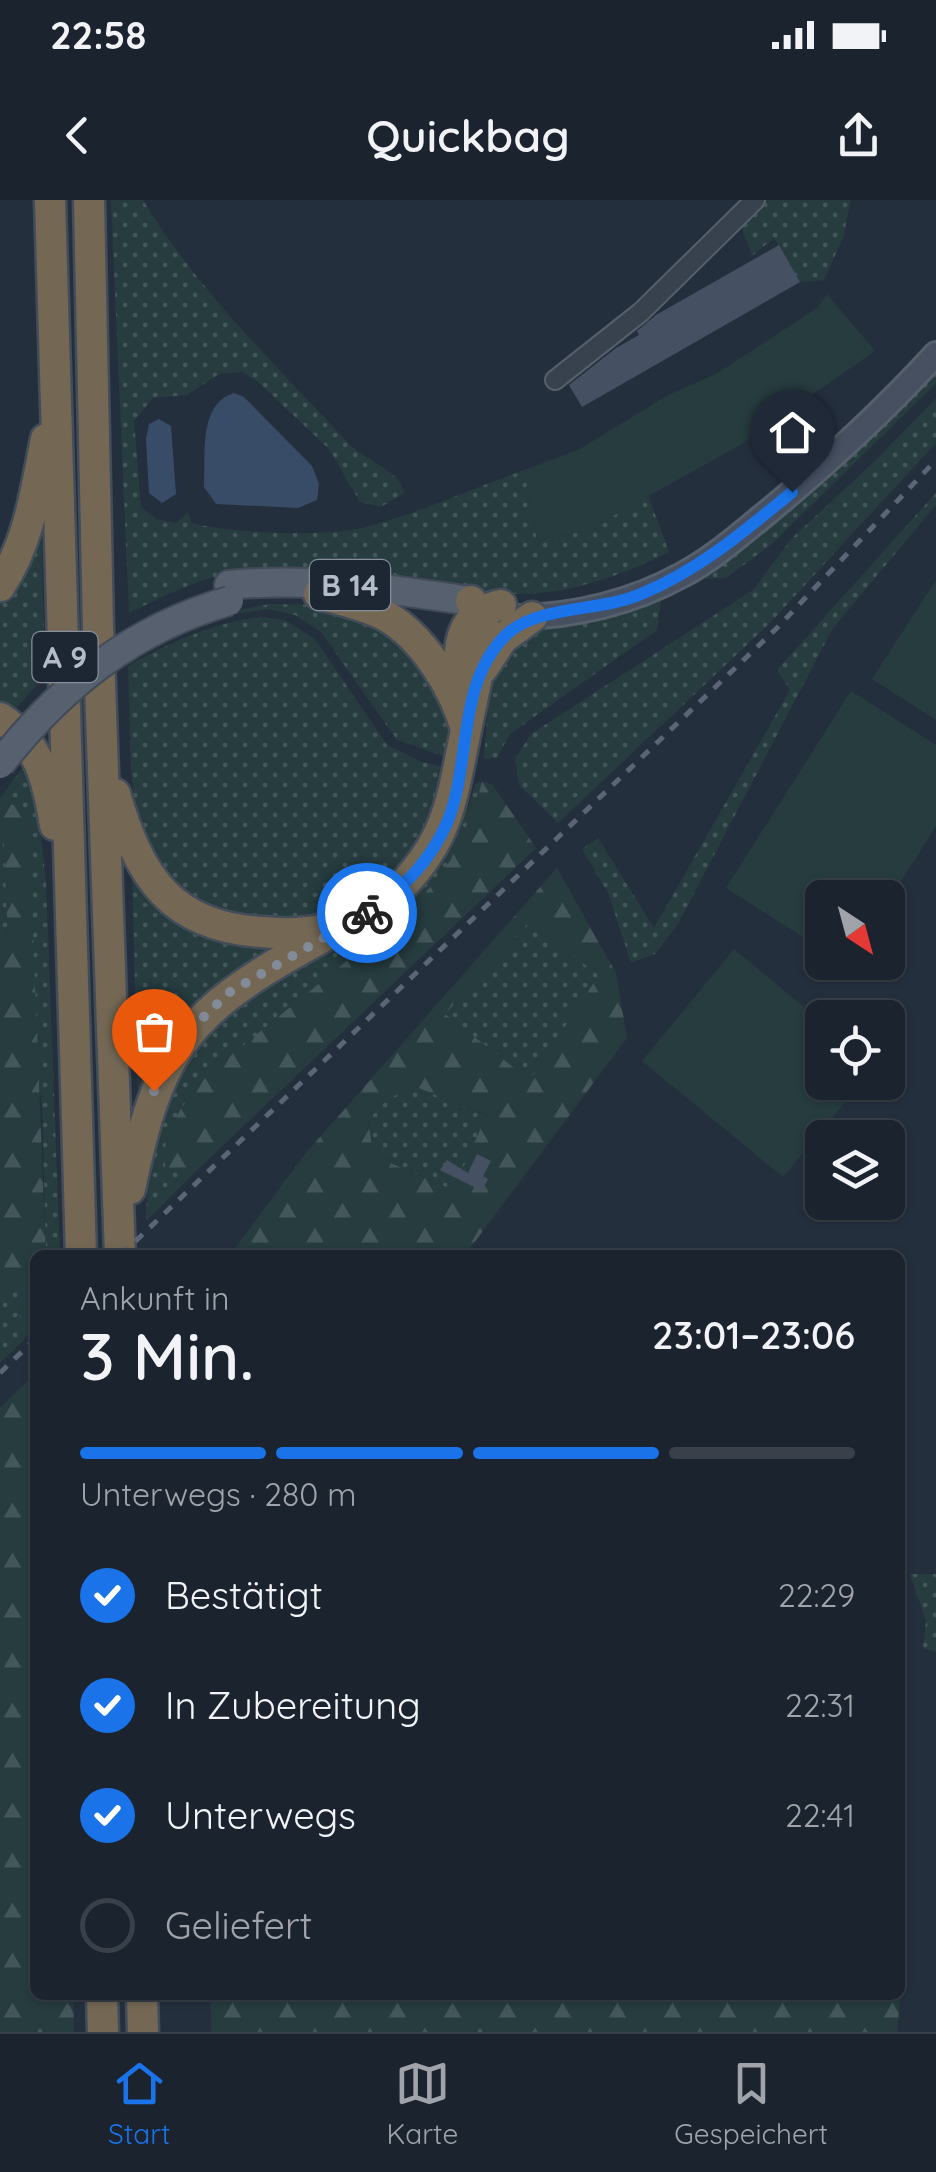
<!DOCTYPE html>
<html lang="de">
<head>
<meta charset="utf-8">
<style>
	:root { --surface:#1b232e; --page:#282f3a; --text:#f1f3f6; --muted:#a0a4aa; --line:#39404a; --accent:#1a73e8 }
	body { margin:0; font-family:Quicksand,sans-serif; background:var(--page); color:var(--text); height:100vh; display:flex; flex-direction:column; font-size:38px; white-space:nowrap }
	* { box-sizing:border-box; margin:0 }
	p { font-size:32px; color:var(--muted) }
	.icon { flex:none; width:55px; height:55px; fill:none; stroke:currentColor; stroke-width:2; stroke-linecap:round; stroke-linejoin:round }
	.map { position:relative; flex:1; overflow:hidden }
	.side { position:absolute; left:30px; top:1050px; width:875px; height:750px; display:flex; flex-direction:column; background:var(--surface); border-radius:15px; box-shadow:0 2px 8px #0004,0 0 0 2px var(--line) }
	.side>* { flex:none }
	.needle { width:65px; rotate:144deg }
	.tools { position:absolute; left:805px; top:680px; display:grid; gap:20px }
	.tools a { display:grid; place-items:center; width:100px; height:100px; border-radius:15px; background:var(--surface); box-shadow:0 2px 8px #0004,0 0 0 2px var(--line); font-size:50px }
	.pin { position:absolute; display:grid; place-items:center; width:85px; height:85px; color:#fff; margin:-102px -42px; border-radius:50% 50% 50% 0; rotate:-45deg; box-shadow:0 0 10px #0007 }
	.pin .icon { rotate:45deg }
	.courier { position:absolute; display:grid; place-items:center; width:100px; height:100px; margin:-50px; border:8px solid #1a73e8; border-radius:50%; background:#fff; color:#222; box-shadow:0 2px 12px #0007 }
	.overview em { font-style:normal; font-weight:600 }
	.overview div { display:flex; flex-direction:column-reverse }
	.overview { display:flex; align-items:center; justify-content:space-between; height:170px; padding:0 50px }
	h1 { font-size:65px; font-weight:600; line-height:75px }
	.bar { display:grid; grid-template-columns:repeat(4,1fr); gap:15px 10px; align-content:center; height:120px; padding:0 50px }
	.bar i { height:12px; border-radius:8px; background:var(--line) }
	.bar .on { background:var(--accent) }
	.bar p { grid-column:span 4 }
	ol { padding:0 50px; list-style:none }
	li { display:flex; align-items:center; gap:30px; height:110px }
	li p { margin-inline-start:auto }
	li .icon { padding:10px; border-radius:50%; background:var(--accent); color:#fff; stroke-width:4 }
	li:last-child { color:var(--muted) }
	li i { width:55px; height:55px; border:5px solid var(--line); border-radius:50% }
	.status { display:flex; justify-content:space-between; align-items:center; height:70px; padding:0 50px; background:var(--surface); direction:ltr }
	.status svg { height:28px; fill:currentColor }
	header { display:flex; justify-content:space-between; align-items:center; height:130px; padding:0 50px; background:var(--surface); font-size:45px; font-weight:600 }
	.menu { display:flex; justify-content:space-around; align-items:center; height:140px; border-top:2px solid var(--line); background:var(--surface); font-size:28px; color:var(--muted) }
	.menu a { display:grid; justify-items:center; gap:5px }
	.menu .on { color:var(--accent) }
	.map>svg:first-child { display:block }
</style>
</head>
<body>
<div class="status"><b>22:58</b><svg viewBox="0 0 49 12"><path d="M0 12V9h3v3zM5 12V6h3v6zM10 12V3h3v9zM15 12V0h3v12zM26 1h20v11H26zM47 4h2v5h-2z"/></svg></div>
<header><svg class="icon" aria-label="back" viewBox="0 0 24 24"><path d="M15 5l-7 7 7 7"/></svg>Quickbag<svg class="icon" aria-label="share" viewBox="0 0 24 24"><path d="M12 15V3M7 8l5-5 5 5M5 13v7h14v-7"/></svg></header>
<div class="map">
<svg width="936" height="1832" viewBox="0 0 936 1832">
	<defs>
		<pattern id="grass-dots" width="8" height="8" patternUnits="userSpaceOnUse" patternTransform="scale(2.5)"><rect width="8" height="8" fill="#263c3f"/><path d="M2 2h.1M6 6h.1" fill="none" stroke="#435659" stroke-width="1.8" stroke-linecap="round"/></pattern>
		<pattern id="forest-firs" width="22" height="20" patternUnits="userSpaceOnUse" patternTransform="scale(2.5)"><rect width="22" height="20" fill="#263c3f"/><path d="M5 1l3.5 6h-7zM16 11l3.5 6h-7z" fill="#435659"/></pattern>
	</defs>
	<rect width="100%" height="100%" fill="#242f3e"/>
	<!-- grass -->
	<path fill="url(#grass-dots)" d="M 111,0 L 143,0 C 198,91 276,165 348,243 C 363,260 401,270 404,293 L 381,307 L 360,302 L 329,249 L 257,181 L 242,172 L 219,174 L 187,195 L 153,198 L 134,221 L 141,307 L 156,319 L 176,323 L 188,312 L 191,323 C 232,333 321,337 362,328 C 417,314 471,289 524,270 L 537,340 L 586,331 L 648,295 L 669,352 C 629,372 584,389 539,393 C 436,401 332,358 228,374 C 194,380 160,398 129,413 Z
		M 762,0 L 851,0 L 843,38 L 824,80 L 800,82 L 774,38 L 752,56 L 739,21 Z
		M 936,167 L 936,183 L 772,344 L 726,378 L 706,379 L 705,368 Z
		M 936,198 L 936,243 L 770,423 L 558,623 L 519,585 L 515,559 L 531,534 L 753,390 L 792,338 L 875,261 Z
		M 936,293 L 936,305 L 833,428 L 678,724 L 655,754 L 631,763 L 608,693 L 582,649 L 598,638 L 654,728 L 790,490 L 777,470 Z
		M 41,324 L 45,476 L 12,513 L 0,509 L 0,403 L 8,393 Z
		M 662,394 L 657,430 L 510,534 L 497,558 L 484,559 L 489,493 L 498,458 L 534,425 L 564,421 L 591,424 L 613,411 Z
		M 270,404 L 333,405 L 368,415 L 415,451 L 452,525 L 446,557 L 397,540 L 321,432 L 295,415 L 268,409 L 229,415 L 229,412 Z
		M 260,417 L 285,420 L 315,439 L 387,545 L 422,562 L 444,567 L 426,638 L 381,689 L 350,707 L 324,717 L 233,721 L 168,688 L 136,617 L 131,571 L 128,466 C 168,443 213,423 260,417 Z
		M 26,563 L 35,586 L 46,681 L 60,1055 L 46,1055 L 42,905 L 3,601 L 8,742 L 0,739 L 0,598 Z
		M 482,582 L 473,612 L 450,661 L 417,704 L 374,740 L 165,969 L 191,976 L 146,1021 L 149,931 L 202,825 L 443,655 L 469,606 L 475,584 Z
		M 132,665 L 142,683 L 299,741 L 262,761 L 138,905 Z
		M 529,722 L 599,775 L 531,881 L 445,814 Z
		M 411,885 L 488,916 L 453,990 L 394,964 L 372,945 L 368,920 L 382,904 Z
		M 18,1088 L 21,1143 L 0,1163 L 0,1095 Z
		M 910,1374 L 936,1374 L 936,1452 L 923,1448 L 926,1421 Z"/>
	<!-- forest -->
	<path fill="url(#forest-firs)" fill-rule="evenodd" d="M 482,582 L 492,584 L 536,648 L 191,976 L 165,970 L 166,935 L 182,907 L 208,874 L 417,704 L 450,661 L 473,612 Z
		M 2,601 L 28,610 L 46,1055 L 35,1055 L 35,1126 L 21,1143 L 18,1088 L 0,1095 L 0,739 L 8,741 Z
		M 557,668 L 616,773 L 627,838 L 465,1055 L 230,1055 L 305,954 ZM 529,722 L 599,775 L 530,880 L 445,814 ZM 411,885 L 487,915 L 453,990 L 393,964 L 372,945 L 368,921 L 382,904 Z
		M 35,1174 L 35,1795 L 73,1795 L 74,1832 L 0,1832 L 0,1208 Z
		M 900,1787 L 901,1791 L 897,1832 L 212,1832 L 210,1795 L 900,1795 Z"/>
	<!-- pitch -->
	<path fill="#263c3f" d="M 827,94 L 875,151 L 740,245 L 586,331 L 537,340 L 524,270 L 578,250 L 668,195 L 716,174 L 817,108 Z
		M 936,380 L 936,520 L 872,479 Z
		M 851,491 L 936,545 L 936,626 L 888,702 L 888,698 L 822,698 L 822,749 L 726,688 Z
		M 734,749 L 822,822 L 822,882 L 861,883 L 783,977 L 642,861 Z"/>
	<!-- water -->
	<path fill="#394c67" d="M 234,193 L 244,197 L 312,266 L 319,284 L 317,300 L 298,308 L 216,304 L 204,287 C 206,255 198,204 234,193 Z
		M 159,219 L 171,226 L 176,294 L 162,303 L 149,293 L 146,239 L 149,224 Z"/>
	<!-- building -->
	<path fill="#455162" d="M 779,45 L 800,82 L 582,207 L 569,185 L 616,148 L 639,135 L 637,131 L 656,115 Z
		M 477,954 L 491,961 L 483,976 L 488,979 L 482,991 L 440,970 L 447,960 L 468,973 Z"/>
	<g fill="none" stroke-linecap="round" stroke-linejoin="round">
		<defs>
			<path id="street" d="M 555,180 L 641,112 L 755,0"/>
			<path id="secondary" d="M 520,417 C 576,416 633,402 682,375 C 711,360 737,337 763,316 C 824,266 882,213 936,154"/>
			<path id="primary" d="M 229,385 C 311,377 390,389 471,401"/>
			<path id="highway" d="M 50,0 L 81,1055
				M 89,0 L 98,427 L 120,1055
				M 0,386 C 29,343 36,290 46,239
				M 319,394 C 341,400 365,405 386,416 C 424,438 454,488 466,529
				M 483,468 L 502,439 L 532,417
				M 459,496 C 460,456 452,415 501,405
				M 0,518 C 40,543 48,582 55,625
				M 115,594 C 139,677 171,727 262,732 C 284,734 304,734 325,729
				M 130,989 C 157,859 180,817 298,751 C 329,733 361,718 391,697 C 449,642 451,603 466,530 C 472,499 480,468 484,437 L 483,417 L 471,401
				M 102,1795 L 103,1832
				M 142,1795 L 143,1832"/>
		</defs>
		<!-- street casing -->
		<use href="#street" stroke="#565f6c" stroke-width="22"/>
		<!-- secondary casing -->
		<use href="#secondary" stroke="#565f6c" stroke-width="28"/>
		<!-- primary casing -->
		<use href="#primary" stroke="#414a57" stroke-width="32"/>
		<!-- highway casing -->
		<use href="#highway" stroke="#434c59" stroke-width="35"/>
		<!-- street -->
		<use href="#street" stroke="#38414e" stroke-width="18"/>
		<!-- secondary -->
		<use href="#secondary" stroke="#465061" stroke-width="22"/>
		<!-- primary -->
		<use href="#primary" stroke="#56606e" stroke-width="28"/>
		<!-- highway -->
		<use href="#highway" stroke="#746855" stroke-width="30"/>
		<!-- rail -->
		<path stroke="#5a6575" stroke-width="5" stroke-dasharray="10 10" stroke-linecap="butt" d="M 121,1055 L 776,429 L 936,260
			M 0,1173 L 35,1139"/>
		<defs>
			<path id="primary-bridge" d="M 0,564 C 61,486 132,429 229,401"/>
		</defs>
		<!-- primary-bridge casing -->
		<use href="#primary-bridge" stroke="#414a57" stroke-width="32" stroke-linecap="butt"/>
		<!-- primary-bridge -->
		<use href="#primary-bridge" stroke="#56606e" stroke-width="28"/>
	</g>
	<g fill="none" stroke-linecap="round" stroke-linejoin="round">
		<!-- done -->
		<path stroke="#828b98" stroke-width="10" stroke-dasharray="0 18" d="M 154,891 L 192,828 L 230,792 L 367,713"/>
		<!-- route -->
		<path stroke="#1a73e8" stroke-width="12" d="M 367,713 C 401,691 430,661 447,623 C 472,562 456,486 505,436 C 535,405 600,412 641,394 C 699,370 745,331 792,292"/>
	</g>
	<g text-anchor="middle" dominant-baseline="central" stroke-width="10" stroke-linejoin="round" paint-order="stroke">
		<!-- shield labels -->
		<g fill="#1d2633" stroke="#878f9c" stroke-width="2.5">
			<rect x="310" y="360" width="80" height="50" rx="8"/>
			<rect x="32.5" y="432" width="65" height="50" rx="8"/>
		</g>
		<g font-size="30" font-weight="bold" fill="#b4bcc9">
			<text x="350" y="385">B 14</text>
			<text x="65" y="457">A 9</text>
		</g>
	</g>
</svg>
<div class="tools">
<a><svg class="needle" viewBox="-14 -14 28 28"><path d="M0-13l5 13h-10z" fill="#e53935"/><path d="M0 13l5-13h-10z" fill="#a0a4aa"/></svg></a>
<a><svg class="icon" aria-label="locate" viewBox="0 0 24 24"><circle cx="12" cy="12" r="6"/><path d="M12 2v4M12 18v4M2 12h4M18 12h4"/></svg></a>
<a><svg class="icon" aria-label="layers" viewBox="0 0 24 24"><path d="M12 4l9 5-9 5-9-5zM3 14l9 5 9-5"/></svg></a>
</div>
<div class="pin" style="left:154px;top:891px;background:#ea580c"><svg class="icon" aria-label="bag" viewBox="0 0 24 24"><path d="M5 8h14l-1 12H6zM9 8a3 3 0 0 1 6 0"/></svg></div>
<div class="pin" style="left:792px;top:292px;background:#1f2937"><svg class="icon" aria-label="home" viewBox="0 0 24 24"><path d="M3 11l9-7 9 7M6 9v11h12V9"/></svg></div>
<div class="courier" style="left:367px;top:713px"><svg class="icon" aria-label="bike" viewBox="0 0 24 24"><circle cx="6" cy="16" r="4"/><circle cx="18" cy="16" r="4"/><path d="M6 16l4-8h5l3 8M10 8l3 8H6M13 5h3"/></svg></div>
<section class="side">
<div class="overview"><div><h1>3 Min.</h1><p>Ankunft in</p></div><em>23:01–23:06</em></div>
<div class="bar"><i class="on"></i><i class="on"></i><i class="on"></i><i></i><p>Unterwegs · 280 m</p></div>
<ol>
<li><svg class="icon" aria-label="check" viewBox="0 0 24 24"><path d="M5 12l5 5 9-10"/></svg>Bestätigt<p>22:29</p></li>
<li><svg class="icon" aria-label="check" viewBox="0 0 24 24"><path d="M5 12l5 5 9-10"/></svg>In Zubereitung<p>22:31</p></li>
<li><svg class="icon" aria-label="check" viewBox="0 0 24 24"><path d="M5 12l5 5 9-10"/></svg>Unterwegs<p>22:41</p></li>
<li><i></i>Geliefert</li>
</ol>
</section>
</div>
<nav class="menu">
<a class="on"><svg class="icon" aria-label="home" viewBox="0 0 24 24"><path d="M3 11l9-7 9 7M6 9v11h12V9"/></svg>Start</a>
<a><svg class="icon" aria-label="map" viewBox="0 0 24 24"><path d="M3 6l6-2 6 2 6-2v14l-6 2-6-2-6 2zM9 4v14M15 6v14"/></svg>Karte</a>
<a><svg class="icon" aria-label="saved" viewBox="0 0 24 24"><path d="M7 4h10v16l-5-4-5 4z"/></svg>Gespeichert</a>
</nav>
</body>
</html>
